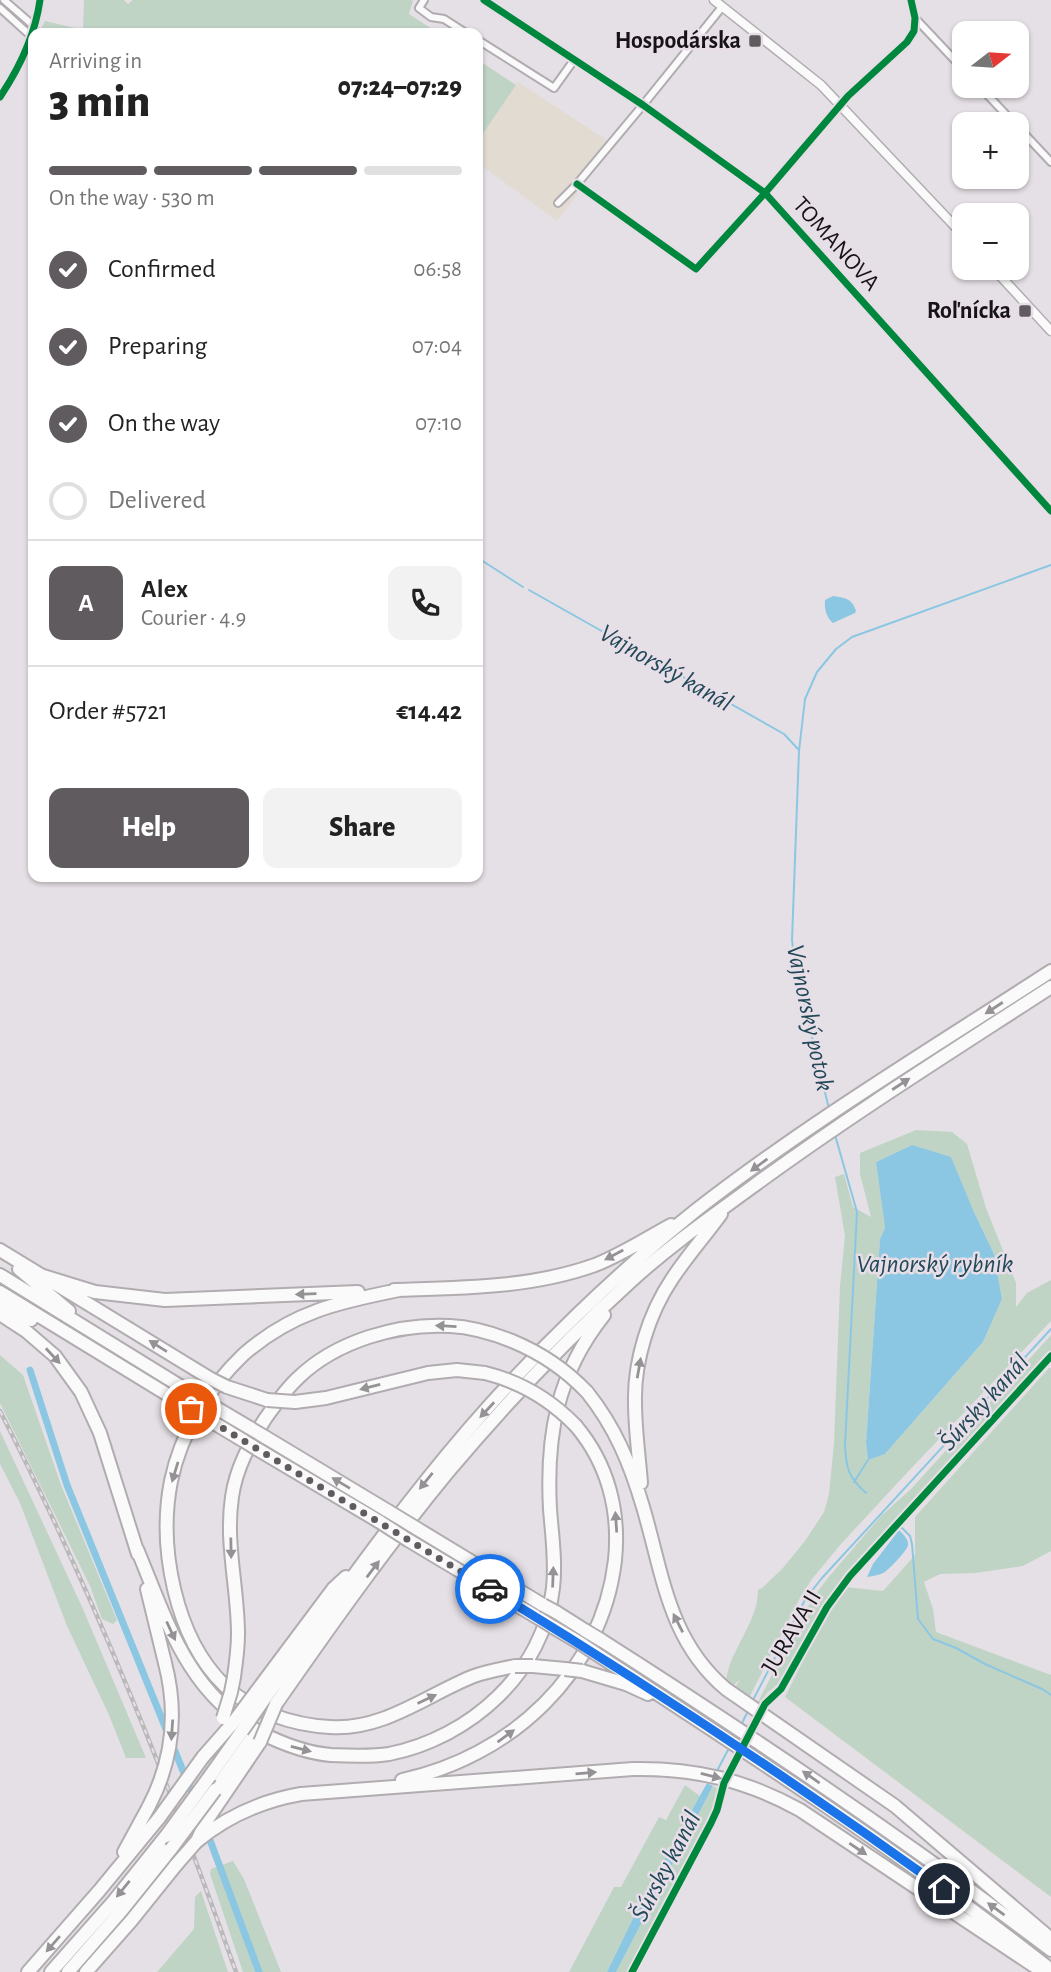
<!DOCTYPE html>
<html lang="en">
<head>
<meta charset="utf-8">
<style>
	:root { --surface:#fff; --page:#f2f2f2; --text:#222; --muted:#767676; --line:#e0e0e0; --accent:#5f5b5f }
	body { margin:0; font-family:"Alegreya Sans",sans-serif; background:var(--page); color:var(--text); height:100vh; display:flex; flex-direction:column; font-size:26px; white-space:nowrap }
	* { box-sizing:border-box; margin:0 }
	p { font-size:23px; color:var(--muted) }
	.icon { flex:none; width:38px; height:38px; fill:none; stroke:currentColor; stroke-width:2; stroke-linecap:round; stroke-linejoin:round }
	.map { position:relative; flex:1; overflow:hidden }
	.panel { position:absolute; left:28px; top:28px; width:455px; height:854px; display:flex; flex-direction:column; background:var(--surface); border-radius:14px; box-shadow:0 2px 5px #0004 }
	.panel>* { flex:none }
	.needle { width:46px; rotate:73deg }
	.tools { position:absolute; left:952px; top:21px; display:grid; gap:14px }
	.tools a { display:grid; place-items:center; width:77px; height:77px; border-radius:14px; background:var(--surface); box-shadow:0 2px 5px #0004; font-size:35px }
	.pin { position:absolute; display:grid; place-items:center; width:60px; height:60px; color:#fff; margin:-30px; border:4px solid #fff; border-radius:50%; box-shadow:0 2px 7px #0007 }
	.courier { position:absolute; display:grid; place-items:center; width:70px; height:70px; margin:-35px; border:5px solid #1a73e8; border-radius:50%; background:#fff; color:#222; box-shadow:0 2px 9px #0007 }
	.head em { font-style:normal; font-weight:800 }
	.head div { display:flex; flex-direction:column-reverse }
	.head { display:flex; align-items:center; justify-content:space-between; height:119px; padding:0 21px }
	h1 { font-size:46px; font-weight:800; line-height:52px }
	.bar { display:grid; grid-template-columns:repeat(4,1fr); gap:10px 7px; align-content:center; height:84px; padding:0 21px }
	.bar i { height:9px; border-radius:5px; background:var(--line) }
	.bar .selected { background:var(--accent) }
	.bar p { grid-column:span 4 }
	.line { display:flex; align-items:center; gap:18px; padding:0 21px; border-top:2px solid var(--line) }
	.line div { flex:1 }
	.round { display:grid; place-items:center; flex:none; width:74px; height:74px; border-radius:14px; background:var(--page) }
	ol { padding:0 21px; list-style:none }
	li { display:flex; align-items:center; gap:21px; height:77px }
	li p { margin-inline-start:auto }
	li .icon { padding:7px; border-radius:50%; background:var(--accent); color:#fff; stroke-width:4 }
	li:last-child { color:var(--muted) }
	li i { width:38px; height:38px; border:4px solid var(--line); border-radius:50% }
	.primary-button { display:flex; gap:14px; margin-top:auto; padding:14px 21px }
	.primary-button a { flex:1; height:80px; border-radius:14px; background:var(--accent); color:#fff; font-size:28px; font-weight:800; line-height:80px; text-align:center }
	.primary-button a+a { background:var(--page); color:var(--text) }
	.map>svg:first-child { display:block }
</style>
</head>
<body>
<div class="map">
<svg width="1051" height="1972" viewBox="0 0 1051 1972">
	<rect width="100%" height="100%" fill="#e5e0e5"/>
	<!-- industrial -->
	<path fill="#e2dbd2" d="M 518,82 L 608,141 L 577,179 L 577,195 L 557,221 L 478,163 L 478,141 Z"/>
	<!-- green -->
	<path fill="#c0d4c6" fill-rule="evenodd" d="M 84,0 L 124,0 L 128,4 L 133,0 L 411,0 L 413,1 L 409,14 L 438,33 L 39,33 L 45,21 L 83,30 Z
		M 478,60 L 516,85 L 478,141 Z
		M 916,1130 L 952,1132 L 967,1144 L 986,1208 L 1016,1283 L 1016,1307 L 1027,1293 L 1051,1280 L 1051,1321 L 904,1476 L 841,1544 L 812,1579 L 801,1596 L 749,1698 L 735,1688 L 740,1679 L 733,1686 L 726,1680 C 728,1671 730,1661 735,1653 C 744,1633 758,1613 758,1590 L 762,1588 L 782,1569 L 805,1541 L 824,1512 L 829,1494 L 834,1443 L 840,1286 L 845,1236 L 835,1177 L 844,1174 L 853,1207 L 871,1217 L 860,1174 L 860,1153 ZM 912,1145 L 973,1210 L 994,1254 L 1002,1299 L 983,1342 L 885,1454 L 868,1459 L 866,1443 L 880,1239 L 885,1228 L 876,1162 Z
		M 1051,1335 L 1051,1352 L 845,1578 L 825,1603 L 783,1680 L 766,1694 L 760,1709 L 756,1706 L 798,1623 L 815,1595 L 827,1579 L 881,1516 L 911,1489 Z
		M 0,1355 L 23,1375 L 61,1485 L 117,1620 L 113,1624 L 102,1619 L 90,1586 L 0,1403 Z
		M 1049,1368 L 1051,1368 L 1051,1551 L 1023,1566 L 975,1573 L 940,1574 L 924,1582 L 933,1609 L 936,1632 L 1051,1675 L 1051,1897 L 785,1697 L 820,1626 L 845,1587 L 883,1591 L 915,1555 L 915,1517 Z
		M 0,1431 L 83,1609 L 146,1758 L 126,1758 L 109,1715 L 67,1626 L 20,1503 L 0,1464 Z
		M 685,1785 L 700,1796 L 639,1906 L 607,1972 L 569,1972 L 614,1887 L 621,1887 L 659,1817 L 666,1820 Z
		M 713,1786 L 723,1792 L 719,1812 L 632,1972 L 616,1972 Z
		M 233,1861 L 244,1879 L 281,1972 L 243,1972 L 210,1874 L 211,1869 Z
		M 201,1891 L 228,1972 L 157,1972 L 194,1929 L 195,1897 Z"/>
	<!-- water -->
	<path fill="#8bc7e2" d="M 833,596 C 845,598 852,598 856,611 L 855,613 L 833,623 C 827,618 824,609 825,600 Z
		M 912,1145 L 951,1157 L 973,1210 L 994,1254 L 1002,1299 L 983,1342 L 885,1454 L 868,1460 L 866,1443 L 880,1239 L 885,1228 L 876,1162 Z
		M 899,1530 C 903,1534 909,1540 908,1545 C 908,1550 889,1569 885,1572 C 880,1575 873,1576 867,1577 L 873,1564 Z
		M 707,1783 L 713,1786 L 616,1972 L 607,1972 L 639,1906 Z"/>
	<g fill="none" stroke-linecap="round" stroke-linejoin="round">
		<!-- stream -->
		<path stroke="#8bc7e2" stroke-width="2" d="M 478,558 L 523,587
			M 529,590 L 784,734 L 798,749
			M 829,1109 L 795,966 L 792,940 L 799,751 L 805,699 L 817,672 L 836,649 L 852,637 L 1051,565
			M 835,1135 L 857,1212 L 845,1445 C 846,1468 848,1477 866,1493
			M 854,1482 L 868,1460
			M 901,1527 L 910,1536 L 912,1544 L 918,1619 L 933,1639 L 956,1648 L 985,1664 L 1042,1689 L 1051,1695
			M 753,1700 L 806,1598 L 822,1578 L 1051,1329
			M 741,1725 L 748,1711
			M 717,1771 L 729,1748"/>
		<!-- canal -->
		<path stroke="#8bc7e2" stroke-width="7" d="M 30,1370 L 67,1485 L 194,1798
			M 207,1832 L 259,1972"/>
		<defs>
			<path id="minor" d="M 4,0 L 35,27
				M 424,0 L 419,8 L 431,17 L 444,19 L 466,33
				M 484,0 L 643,105 L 765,193 L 1051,511
				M 0,8 L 32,37
				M 915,18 L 964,70
				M 478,40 L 554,88 L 574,60
				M 979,86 L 1015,124
				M 0,97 C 20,67 35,36 40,0
				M 1017,126 L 1051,162
				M 577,184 L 696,269 L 765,193 L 848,96 L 907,42 L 914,31 L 915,18 L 911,0
				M 558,203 L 577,184 L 643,105 L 722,7"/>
			<path id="tertiary" d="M 714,0 L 821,85 L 964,236
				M 993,268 L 1051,331"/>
			<path id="motorway" d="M 0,1250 L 211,1379
				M 19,1269 L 69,1311
				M 0,1275 L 198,1397
				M 40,1275 L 95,1292 L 165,1300 L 358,1292
				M 394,1290 C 461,1288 531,1288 595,1265 C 621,1255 647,1238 671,1225
				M 399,1290 C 339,1302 292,1312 244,1354 C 208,1388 181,1433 171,1481 C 158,1547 175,1637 224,1685 C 253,1712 292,1725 330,1727 C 383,1731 428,1694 474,1676 C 487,1671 501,1669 515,1666
				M 0,1292 L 191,1409
				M 0,1304 L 31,1320
				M 0,1314 L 26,1331 L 55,1356 L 81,1392 L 100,1433 L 138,1554
				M 227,1387 L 267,1400
				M 587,1392 C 615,1427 630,1463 643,1507 C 663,1574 668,1640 726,1689 L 895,1806 L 1051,1939
				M 295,1402 L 326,1398 L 428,1373 L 457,1370 L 485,1373
				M 211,1405 L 250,1428
				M 204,1417 L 244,1441
				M 265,1437 L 388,1511
				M 257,1449 L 380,1522
				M 641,1483 C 639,1456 635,1430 635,1402 C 634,1361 649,1313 672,1279 C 687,1256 705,1236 721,1214
				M 416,1528 L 543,1605
				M 408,1540 L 540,1619
				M 137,1549 C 167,1621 187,1693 261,1733 C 283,1744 306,1753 331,1755 C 350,1756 370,1757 389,1754 C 470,1738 544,1672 553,1588 C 556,1562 552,1535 550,1509 C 546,1435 557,1374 604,1315
				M 147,1589 L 165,1663
				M 556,1612 L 586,1631
				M 553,1627 L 580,1643
				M 601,1640 C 755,1738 906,1840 1051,1950
				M 595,1653 C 750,1754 905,1855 1051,1970
				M 533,1666 L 565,1669
				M 582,1671 L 626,1684 L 648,1694
				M 234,1677 C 236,1663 238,1649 238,1634 C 238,1588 225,1543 232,1497 C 236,1468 250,1443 265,1419 C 275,1405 285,1390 298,1378 C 336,1341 398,1323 450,1326 C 472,1327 492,1333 512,1341
				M 256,1692 L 333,1589 L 346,1577
				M 265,1698 C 331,1607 395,1515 468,1430 C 534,1353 616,1274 695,1211 C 808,1123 931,1049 1051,971
				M 276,1704 C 331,1625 387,1546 448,1472 C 504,1405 565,1341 630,1282 C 668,1247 711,1217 752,1187 C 849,1116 951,1052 1051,987
				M 203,1757 L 232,1724
				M 210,1776 L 242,1731
				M 402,1780 C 510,1757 602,1673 615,1560 C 620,1511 608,1464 576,1426
				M 215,1790 L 252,1738
				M 198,1839 L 205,1823 L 260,1742
				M 196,1842 C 227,1816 261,1801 301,1794 L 633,1769 C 694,1768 746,1780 800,1810 L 1043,1972
				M 124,1852 L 149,1806
				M 28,1972 L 99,1891 L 159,1818
				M 51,1972 L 113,1902 L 166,1836
				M 68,1972 L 122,1910 L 171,1849
				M 86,1972 L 131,1921 L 176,1865"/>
		</defs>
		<!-- minor casing -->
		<use href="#minor" stroke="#b0acb0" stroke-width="10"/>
		<!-- tertiary casing -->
		<use href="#tertiary" stroke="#b0acb0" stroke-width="11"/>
		<!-- motorway casing -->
		<use href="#motorway" stroke="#b0acb0" stroke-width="16"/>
		<!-- minor -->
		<use href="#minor" stroke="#fbfafb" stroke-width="6"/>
		<!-- tertiary -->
		<use href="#tertiary" stroke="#fbfafb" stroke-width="8"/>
		<!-- motorway -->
		<use href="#motorway" stroke="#fbfafb" stroke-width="12"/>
		<defs>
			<path id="rail" d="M 0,1411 C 93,1592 168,1780 236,1972"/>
		</defs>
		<!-- rail casing -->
		<use href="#rail" stroke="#bab9ba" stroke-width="4.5"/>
		<!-- rail -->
		<use href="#rail" stroke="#e7dee7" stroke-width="2" stroke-dasharray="5" stroke-linecap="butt"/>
		<defs>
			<path id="motorway-bridge" d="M 512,1341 C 541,1353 565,1369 587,1392
				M 485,1373 C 521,1382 550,1399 576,1426
				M 211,1379 L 227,1387
				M 198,1397 L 211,1405
				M 267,1400 L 295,1402
				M 191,1409 L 204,1417
				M 250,1428 L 265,1437
				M 244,1441 L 257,1449
				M 388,1511 L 416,1528
				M 380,1522 L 408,1540
				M 543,1605 L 556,1612
				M 540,1619 L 553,1627
				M 586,1631 L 601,1640
				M 580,1643 L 595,1653
				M 515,1666 L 533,1666
				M 565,1669 L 582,1671
				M 223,1718 L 231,1692 L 234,1677
				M 232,1724 L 256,1692
				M 242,1731 L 265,1698
				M 260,1742 L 276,1704
				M 149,1806 C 173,1760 178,1713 165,1663
				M 159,1818 L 203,1757
				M 166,1836 L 210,1776
				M 171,1849 L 215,1790
				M 176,1865 L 196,1842"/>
		</defs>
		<!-- motorway-bridge casing -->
		<use href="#motorway-bridge" stroke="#b0acb0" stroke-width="16" stroke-linecap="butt"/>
		<!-- motorway-bridge -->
		<use href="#motorway-bridge" stroke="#fbfafb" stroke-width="12"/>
		<defs>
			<path id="cycleway" d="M 484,0 L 643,105 L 765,193 L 1051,511
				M 0,97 C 20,67 35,36 40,0
				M 577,184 L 696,269 L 765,193 L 848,96 L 907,42 L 914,31 L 915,18 L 911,0
				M 632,1972 L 711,1823 L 717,1810 L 724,1783 L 765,1704 L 781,1689 L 827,1607 L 850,1576 L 1051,1356"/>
		</defs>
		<!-- cycleway casing -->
		<use href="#cycleway" stroke="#e7dee7" stroke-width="11"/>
		<!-- cycleway -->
		<use href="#cycleway" stroke="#00873e" stroke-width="7"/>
	</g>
	<!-- one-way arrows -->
	<defs><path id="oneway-solid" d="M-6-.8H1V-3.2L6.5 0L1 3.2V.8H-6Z" transform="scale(1.75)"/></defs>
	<g fill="#949294">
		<use href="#oneway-solid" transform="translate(994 1008) rotate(147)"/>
		<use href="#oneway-solid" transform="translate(901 1084) rotate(-33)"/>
		<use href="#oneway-solid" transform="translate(759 1165) rotate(144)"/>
		<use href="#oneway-solid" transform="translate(614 1255) rotate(152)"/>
		<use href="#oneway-solid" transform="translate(306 1294) rotate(178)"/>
		<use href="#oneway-solid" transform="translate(446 1326) rotate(-177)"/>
		<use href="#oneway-solid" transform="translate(158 1346) rotate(-148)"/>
		<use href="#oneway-solid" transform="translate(53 1356) rotate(47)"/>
		<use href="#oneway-solid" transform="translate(639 1368) rotate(-80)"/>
		<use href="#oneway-solid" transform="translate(370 1387) rotate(166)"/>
		<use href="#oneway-solid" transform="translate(487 1410) rotate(133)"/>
		<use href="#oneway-solid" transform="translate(175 1472) rotate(107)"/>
		<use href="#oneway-solid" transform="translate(426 1481) rotate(129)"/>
		<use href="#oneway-solid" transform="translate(341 1483) rotate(-149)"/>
		<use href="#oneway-solid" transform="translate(616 1522) rotate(-94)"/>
		<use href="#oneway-solid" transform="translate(231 1548) rotate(89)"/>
		<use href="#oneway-solid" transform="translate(373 1569) rotate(-53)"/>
		<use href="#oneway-solid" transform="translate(553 1577) rotate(-88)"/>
		<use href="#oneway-solid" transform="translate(678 1623) rotate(-117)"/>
		<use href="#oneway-solid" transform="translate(171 1631) rotate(65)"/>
		<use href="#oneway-solid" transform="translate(427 1699) rotate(-25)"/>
		<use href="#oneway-solid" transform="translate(172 1730) rotate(94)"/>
		<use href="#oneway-solid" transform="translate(506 1736) rotate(-36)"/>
		<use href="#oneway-solid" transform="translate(301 1749) rotate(14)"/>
		<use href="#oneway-solid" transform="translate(586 1773) rotate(-5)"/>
		<use href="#oneway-solid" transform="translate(711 1776) rotate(14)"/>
		<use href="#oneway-solid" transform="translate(811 1777) rotate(-145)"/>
		<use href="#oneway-solid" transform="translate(858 1849) rotate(34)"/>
		<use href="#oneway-solid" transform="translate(123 1889) rotate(129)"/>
		<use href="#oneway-solid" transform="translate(996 1909) rotate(-144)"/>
		<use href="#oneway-solid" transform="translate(53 1944) rotate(131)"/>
	</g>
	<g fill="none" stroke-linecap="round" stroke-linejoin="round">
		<!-- done -->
		<path stroke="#5f5b5f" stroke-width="7" stroke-dasharray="0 12.6" d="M 191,1409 L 490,1589"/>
		<!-- route -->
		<path stroke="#1a73e8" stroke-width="9" d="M 490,1589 C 645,1683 796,1783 944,1889"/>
	</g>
	<!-- markers -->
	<g fill="#5f5b5f" stroke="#e7dee7" stroke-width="2.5">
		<rect x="748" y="34" width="14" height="14" rx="3.5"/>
		<rect x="1018" y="304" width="14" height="14" rx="3.5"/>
	</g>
	<g text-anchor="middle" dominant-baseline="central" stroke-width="5" stroke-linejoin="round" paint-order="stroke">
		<!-- poi labels -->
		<g font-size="24" font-weight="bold" fill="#171417" stroke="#e7dee7" text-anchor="end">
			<text x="741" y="41">Hospodárska</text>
			<text x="1011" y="311">Roľnícka</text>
		</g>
		<!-- street labels -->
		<g font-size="24" fill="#171417" stroke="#e7dee7">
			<text transform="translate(836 244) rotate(48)">TOMANOVA</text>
			<text transform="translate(792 1632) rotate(-59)">JURAVA II</text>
		</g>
		<!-- water labels -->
		<g font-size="26" font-style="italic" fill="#224958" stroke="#e7dee7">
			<text transform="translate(666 668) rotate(30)">Vajnorský kanál</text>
			<text transform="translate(810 1018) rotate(78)">Vajnorský potok</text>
			<text x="935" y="1264">Vajnorský rybník</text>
			<text transform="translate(984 1402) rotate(-48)">Šúrsky kanál</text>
			<text transform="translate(666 1866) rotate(-62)">Šúrsky kanál</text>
		</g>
	</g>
</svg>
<div class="tools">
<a><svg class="needle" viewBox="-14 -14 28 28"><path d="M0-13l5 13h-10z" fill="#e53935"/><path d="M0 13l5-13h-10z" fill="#767676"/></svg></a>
<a>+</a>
<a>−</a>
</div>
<div class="pin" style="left:191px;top:1409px;background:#ea580c"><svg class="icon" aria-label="bag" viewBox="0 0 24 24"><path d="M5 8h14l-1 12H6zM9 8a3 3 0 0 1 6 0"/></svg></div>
<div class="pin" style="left:944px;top:1889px;background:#1f2937"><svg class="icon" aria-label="home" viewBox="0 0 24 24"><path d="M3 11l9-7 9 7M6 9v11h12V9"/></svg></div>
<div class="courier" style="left:490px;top:1589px"><svg class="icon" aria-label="car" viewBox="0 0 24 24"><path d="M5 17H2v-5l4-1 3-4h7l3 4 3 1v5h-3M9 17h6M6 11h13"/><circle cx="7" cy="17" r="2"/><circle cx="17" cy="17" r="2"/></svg></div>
<section class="panel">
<div class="head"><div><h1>3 min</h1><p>Arriving in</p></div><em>07:24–07:29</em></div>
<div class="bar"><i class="selected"></i><i class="selected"></i><i class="selected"></i><i></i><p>On the way · 530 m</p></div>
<ol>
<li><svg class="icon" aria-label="check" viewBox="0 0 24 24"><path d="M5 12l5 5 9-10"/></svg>Confirmed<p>06:58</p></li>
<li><svg class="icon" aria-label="check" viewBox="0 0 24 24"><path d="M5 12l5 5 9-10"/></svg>Preparing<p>07:04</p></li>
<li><svg class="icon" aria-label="check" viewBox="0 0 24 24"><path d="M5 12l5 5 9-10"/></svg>On the way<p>07:10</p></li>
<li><i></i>Delivered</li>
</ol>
<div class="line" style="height:126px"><b class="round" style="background:var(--accent);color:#fff">A</b><div><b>Alex</b><p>Courier · 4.9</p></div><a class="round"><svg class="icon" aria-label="phone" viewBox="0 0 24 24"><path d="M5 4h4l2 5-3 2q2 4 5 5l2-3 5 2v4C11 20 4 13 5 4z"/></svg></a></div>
<div class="line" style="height:91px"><div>Order #5721</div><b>€14.42</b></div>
<div class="primary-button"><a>Help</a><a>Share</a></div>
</section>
</div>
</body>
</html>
